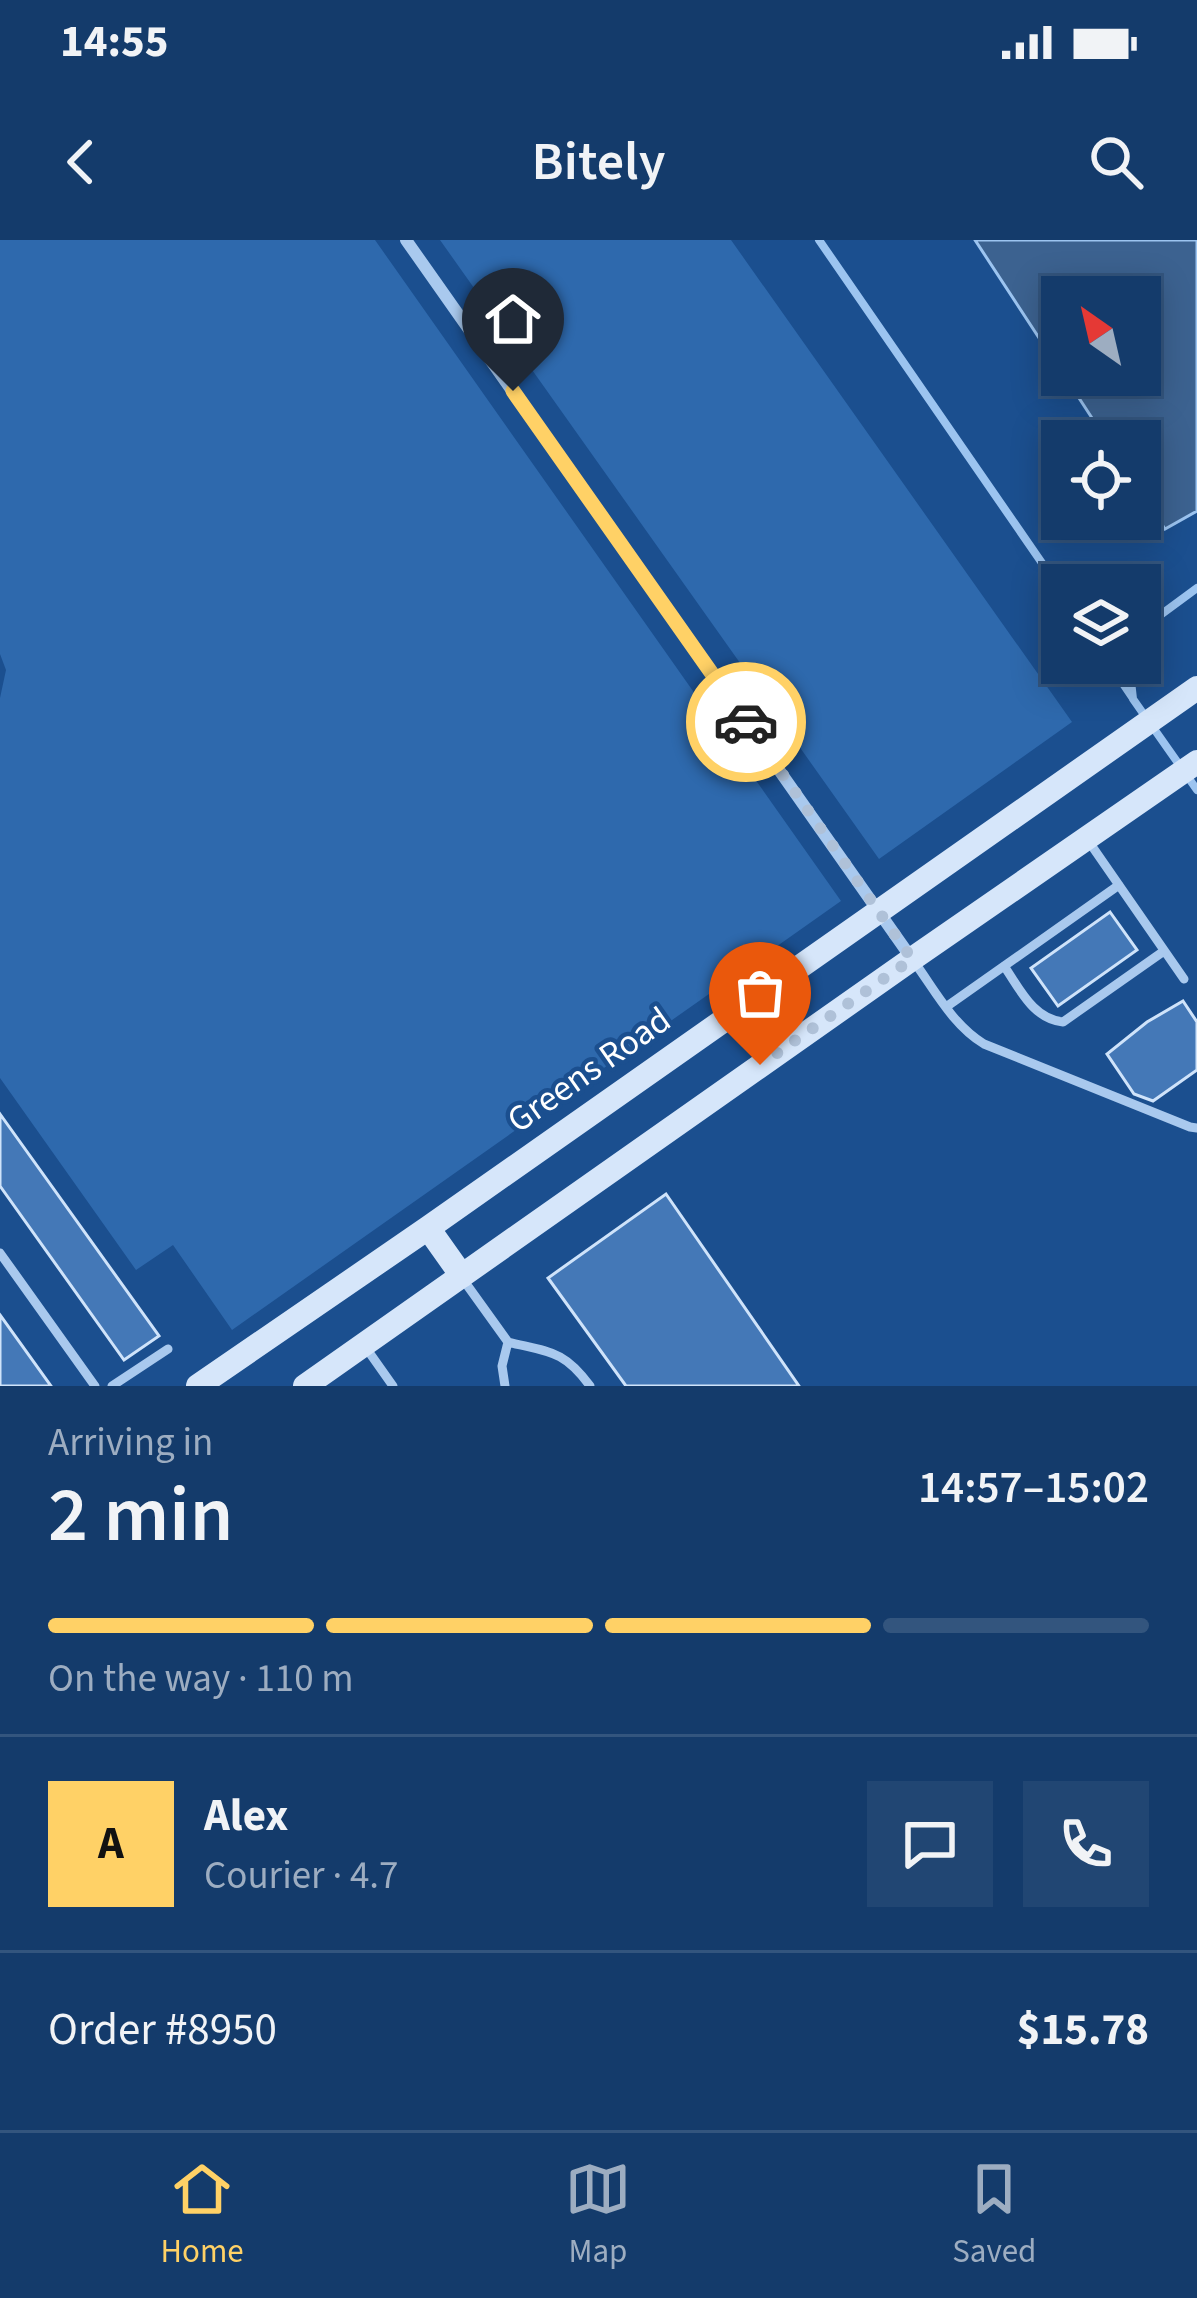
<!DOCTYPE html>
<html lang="en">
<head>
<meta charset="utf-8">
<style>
	:root { --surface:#143b6b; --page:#214673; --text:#f1f3f6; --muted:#9dadc1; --line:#33557e; --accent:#ffd166 }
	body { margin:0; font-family:"Source Sans 3",sans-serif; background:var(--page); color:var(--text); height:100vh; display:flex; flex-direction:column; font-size:45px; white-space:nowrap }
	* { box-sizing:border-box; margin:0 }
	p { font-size:39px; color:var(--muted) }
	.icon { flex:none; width:66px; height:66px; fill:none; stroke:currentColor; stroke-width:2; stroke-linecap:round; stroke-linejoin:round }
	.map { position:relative; height:1146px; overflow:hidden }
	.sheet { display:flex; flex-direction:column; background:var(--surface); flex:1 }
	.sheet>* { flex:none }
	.needle { width:78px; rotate:326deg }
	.tools { position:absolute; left:1041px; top:36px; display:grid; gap:24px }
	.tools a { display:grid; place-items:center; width:120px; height:120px; border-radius:0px; background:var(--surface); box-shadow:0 6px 30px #0003,0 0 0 3px var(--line); font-size:60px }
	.pin { position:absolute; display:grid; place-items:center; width:102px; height:102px; color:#fff; margin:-123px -51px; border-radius:50% 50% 50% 0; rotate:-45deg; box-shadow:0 0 12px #0007 }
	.pin .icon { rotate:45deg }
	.courier { position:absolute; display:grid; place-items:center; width:120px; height:120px; margin:-60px; border:9px solid #ffd166; border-radius:50%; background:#fff; color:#222; box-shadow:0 3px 15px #0007 }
	.overview em { font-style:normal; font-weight:600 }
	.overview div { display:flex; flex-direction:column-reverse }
	.overview { display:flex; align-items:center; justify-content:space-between; height:204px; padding:0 48px }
	h1 { font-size:78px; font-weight:600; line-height:90px }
	.bar { display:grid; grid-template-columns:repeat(4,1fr); gap:18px 12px; align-content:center; height:144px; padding:0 48px }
	.bar i { height:15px; border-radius:9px; background:var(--line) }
	.bar .selected { background:var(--accent) }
	.bar p { grid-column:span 4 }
	.line { display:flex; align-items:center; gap:30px; padding:0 48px; border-top:3px solid var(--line) }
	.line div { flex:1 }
	.round { display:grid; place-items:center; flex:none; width:126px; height:126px; border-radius:0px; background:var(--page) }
	.status { display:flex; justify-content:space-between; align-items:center; height:84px; padding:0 60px; background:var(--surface); direction:ltr }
	.status svg { height:33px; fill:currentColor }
	header { display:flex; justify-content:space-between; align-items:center; height:156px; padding:0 48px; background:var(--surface); font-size:54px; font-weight:600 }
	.dock { display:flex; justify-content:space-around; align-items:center; height:168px; border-top:3px solid var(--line); background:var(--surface); font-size:33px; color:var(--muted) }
	.dock a { display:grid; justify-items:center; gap:6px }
	.dock .selected { color:var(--accent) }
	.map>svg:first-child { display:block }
</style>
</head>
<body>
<div class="status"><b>14:55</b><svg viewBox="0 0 49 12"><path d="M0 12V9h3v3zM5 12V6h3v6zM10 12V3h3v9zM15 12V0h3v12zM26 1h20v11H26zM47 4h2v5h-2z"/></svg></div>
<header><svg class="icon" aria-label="back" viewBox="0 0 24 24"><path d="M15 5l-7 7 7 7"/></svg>Bitely<svg class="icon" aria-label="search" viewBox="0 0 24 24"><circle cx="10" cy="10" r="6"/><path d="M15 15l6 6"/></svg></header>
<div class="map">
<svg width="1197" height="1146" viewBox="0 0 1197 1146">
	<rect width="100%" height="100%" fill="#1b4f8f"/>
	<!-- green -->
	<path fill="#2e69ad" d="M 0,0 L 375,0 L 841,661 L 232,1090 L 173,1005 L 136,1030 L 0,838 L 0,458 L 6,430 L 0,414 Z
		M 440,0 L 731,0 L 1072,482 L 879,619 Z"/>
	<!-- water -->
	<path fill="#3c6290" stroke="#9cc4f0" stroke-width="3" d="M 975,0 L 1197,0 L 1197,271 L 1165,289 L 1140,251 L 1140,201 L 1107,201 L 1064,135 L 1140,135 L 1140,57 L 1062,57 L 1062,133 Z"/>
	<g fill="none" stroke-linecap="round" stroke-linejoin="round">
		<!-- stream -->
		<path stroke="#9cc4f0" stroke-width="8" d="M 819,0 L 1062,352
			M 1140,390 L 1197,348
			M 1109,423 L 1132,457
			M 1129,423 L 1133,459 L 1197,550"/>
	</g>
	<!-- building -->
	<path fill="#4478b7" stroke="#cfe3fa" stroke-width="3" d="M 1110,672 L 1137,710 L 1058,766 L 1031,728 Z
		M 1183,761 L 1197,782 L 1197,830 L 1153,861 L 1134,854 L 1107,814 L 1147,782 Z
		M 0,874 L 159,1096 L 124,1120 L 0,946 Z
		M 666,954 L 799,1146 L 626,1146 L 548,1038 Z
		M 0,1075 L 51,1146 L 0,1146 Z"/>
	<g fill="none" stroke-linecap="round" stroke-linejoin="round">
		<!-- lane -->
		<path stroke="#a9c9ee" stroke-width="9" d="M 1087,599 L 1184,739
			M 915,723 C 936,752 953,785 984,804 L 1190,887 L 1197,888
			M 1004,726 C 1020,749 1033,779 1063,782 L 1164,711
			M 946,767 L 1119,645
			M 0,1013 L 95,1146
			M 462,1038 L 508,1102
			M 364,1105 L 393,1146
			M 112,1146 L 168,1109
			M 505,1146 L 502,1126 L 508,1102 C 549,1112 564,1110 590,1146"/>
		<!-- street -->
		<path stroke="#a9c9ee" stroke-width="12" d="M 406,0 L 912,719"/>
		<!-- secondary -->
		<path stroke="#d6e6fa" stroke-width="24" d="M 428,988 L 462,1036
			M 198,1146 L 428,988 L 1197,448
			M 305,1146 L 912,719 L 1197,522"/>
	</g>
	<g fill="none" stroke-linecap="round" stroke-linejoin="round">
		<!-- done -->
		<path stroke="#afc1d8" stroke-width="12" stroke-dasharray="0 21.6" d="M 746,482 L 912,719 L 760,825"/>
		<!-- route -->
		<path stroke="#ffd166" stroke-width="15" d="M 513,151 L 746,482"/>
	</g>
	<g text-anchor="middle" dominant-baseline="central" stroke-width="9" stroke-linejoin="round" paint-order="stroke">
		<!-- street labels -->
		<g font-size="36" fill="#fff" stroke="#1b4f8f">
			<text transform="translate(589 830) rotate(-35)">Greens Road</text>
		</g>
	</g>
</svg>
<div class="tools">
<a><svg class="needle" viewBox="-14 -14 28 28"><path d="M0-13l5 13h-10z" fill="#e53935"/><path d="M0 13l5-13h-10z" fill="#9dadc1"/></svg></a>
<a><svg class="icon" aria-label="locate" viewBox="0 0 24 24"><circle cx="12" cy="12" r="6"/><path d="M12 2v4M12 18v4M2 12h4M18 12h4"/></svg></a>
<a><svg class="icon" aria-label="layers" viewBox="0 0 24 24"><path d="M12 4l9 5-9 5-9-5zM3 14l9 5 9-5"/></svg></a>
</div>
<div class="pin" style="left:760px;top:825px;background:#ea580c"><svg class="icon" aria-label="bag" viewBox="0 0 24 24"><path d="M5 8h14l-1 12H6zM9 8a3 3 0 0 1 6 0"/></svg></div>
<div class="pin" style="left:513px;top:151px;background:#1f2937"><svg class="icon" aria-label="home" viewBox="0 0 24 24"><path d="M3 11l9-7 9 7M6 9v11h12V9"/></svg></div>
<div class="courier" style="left:746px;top:482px"><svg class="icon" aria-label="car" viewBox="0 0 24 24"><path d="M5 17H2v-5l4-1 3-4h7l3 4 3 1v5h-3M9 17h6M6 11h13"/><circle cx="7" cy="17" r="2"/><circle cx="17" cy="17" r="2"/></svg></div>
</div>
<section class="sheet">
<div class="overview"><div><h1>2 min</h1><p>Arriving in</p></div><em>14:57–15:02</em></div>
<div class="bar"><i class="selected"></i><i class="selected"></i><i class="selected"></i><i></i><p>On the way · 110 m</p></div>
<div class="line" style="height:216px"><b class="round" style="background:var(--accent);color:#111">A</b><div><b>Alex</b><p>Courier · 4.7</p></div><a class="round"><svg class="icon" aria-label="chat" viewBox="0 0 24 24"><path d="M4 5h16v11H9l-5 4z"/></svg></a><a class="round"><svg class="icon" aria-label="phone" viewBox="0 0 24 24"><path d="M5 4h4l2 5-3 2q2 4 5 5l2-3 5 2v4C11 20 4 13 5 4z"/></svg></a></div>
<div class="line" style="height:156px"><div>Order #8950</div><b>$15.78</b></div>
</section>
<nav class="dock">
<a class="selected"><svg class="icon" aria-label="home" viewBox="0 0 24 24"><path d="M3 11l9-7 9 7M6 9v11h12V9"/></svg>Home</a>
<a><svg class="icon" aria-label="map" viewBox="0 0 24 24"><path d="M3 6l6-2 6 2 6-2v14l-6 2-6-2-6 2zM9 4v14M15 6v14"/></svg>Map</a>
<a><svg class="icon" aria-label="saved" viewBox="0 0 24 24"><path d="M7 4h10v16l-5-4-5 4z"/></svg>Saved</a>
</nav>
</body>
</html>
